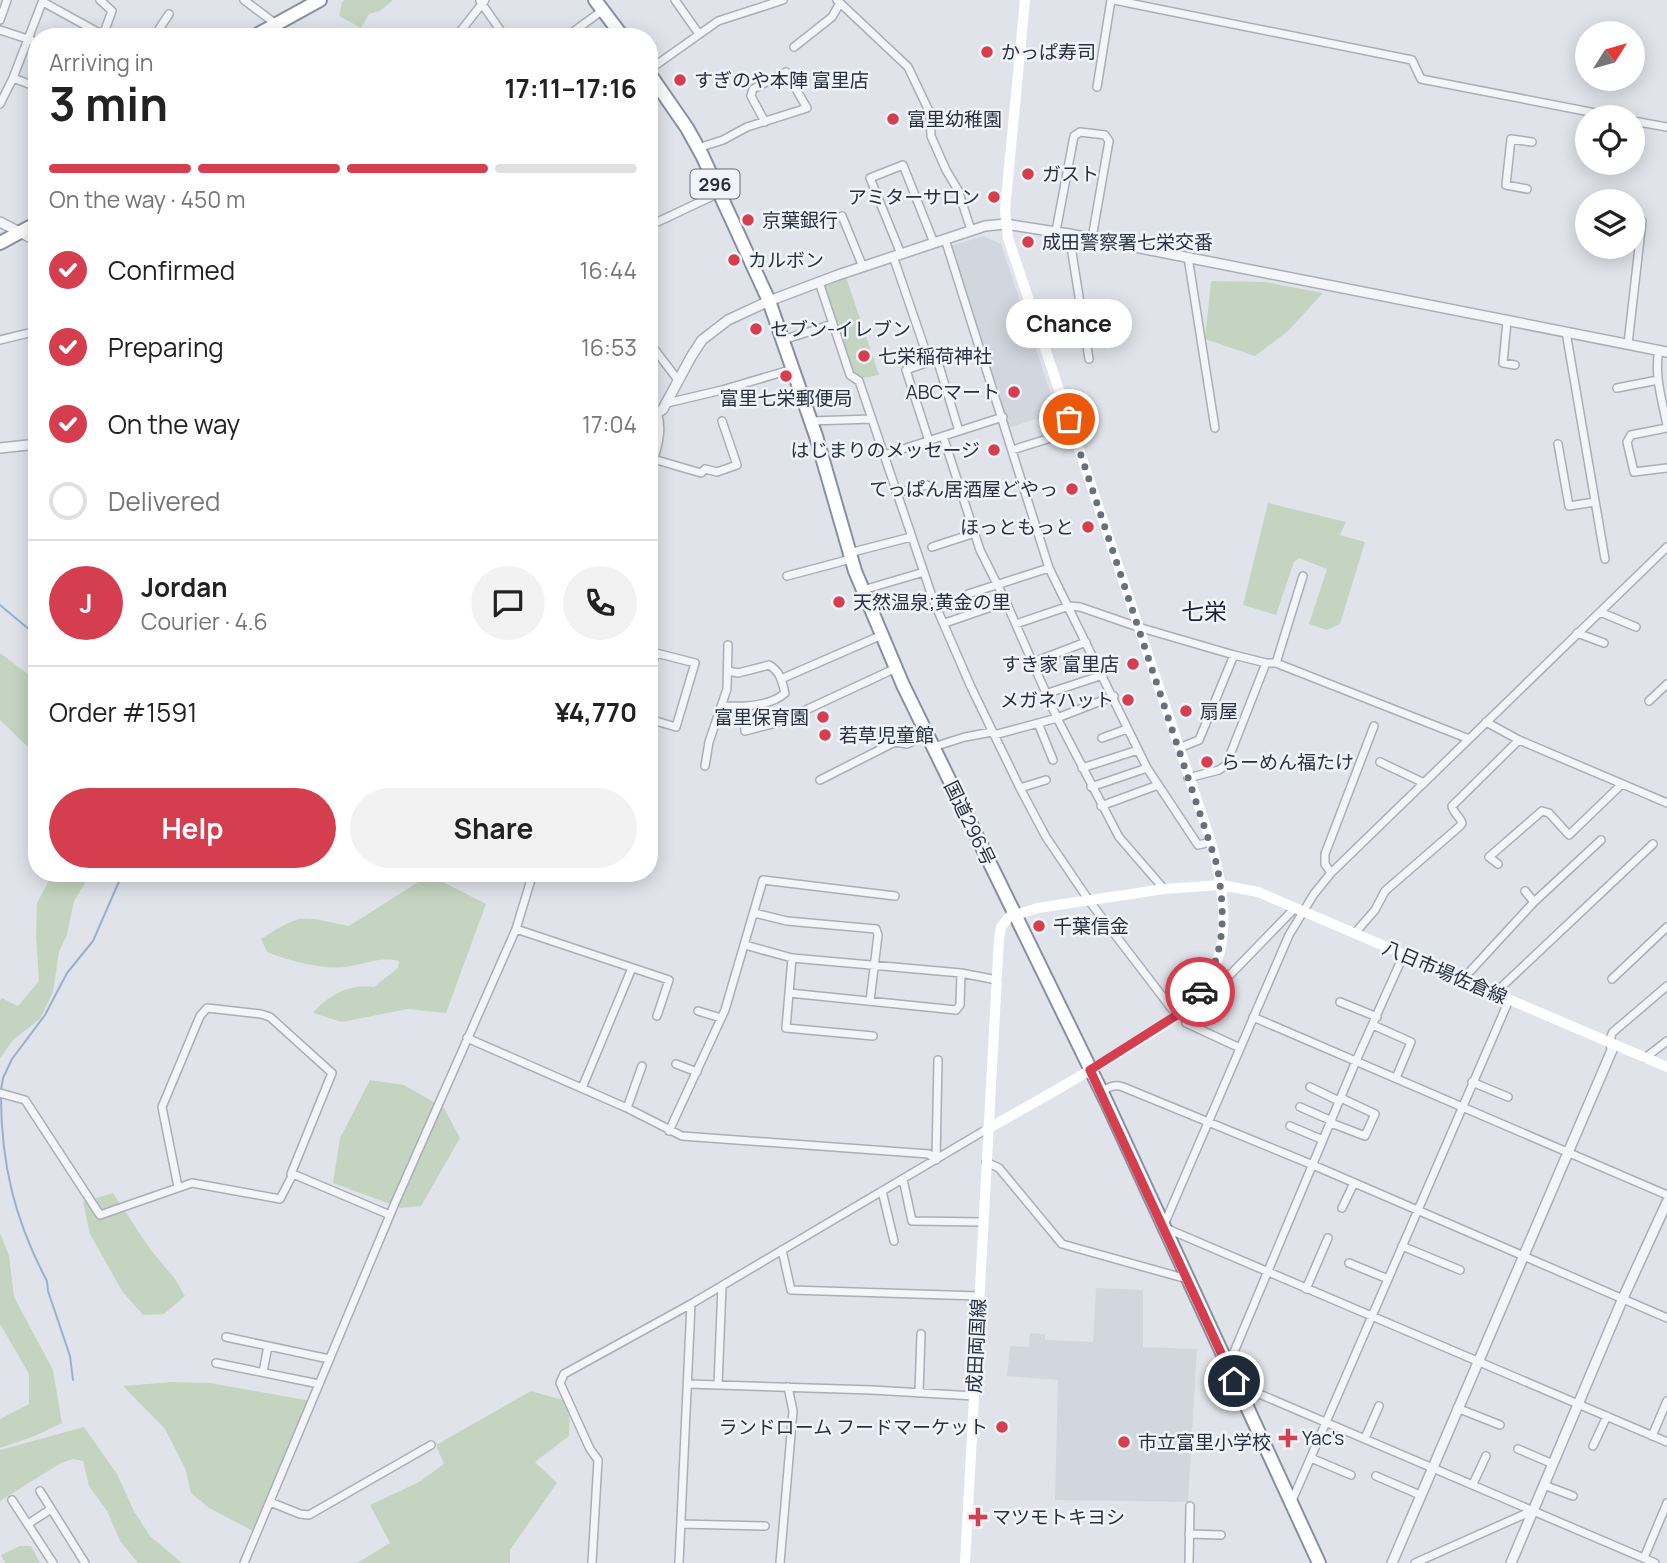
<!DOCTYPE html>
<html lang="en">
<head>
<meta charset="utf-8">
<style>
	:root { --surface:#fff; --page:#f2f2f2; --text:#222; --muted:#767676; --line:#e0e0e0; --accent:#d53e4f }
	body { margin:0; font-family:Manrope,"Noto Sans JP",sans-serif; background:var(--page); color:var(--text); height:100vh; display:flex; flex-direction:column; font-size:26px; white-space:nowrap }
	* { box-sizing:border-box; margin:0 }
	p { font-size:23px; color:var(--muted) }
	.icon { flex:none; width:38px; height:38px; fill:none; stroke:currentColor; stroke-width:2; stroke-linecap:round; stroke-linejoin:round }
	.map { position:relative; flex:1; overflow:hidden }
	.sheet { position:absolute; left:28px; top:28px; width:630px; height:854px; display:flex; flex-direction:column; background:var(--surface); border-radius:28px; box-shadow:0 4px 18px #0003 }
	.sheet>* { flex:none }
	.needle { width:46px; rotate:53deg }
	.buttons { position:absolute; left:1575px; top:21px; display:grid; gap:14px }
	.buttons a { display:grid; place-items:center; width:70px; height:70px; border-radius:50%; background:var(--surface); box-shadow:0 4px 18px #0003; font-size:35px }
	.pin { position:absolute; display:grid; place-items:center; width:60px; height:60px; color:#fff; margin:-30px; border:4px solid #fff; border-radius:50%; box-shadow:0 2px 7px #0007 }
	.courier { position:absolute; display:grid; place-items:center; width:70px; height:70px; margin:-35px; border:5px solid #d53e4f; border-radius:50%; background:#fff; color:#222; box-shadow:0 2px 9px #0007 }
	.bubble { position:absolute; height:49px; border-radius:24px; background:var(--surface); box-shadow:0 4px 18px #0003; font-size:23px; font-weight:700; line-height:49px; text-align:center }
	.head em { font-style:normal; font-weight:700 }
	.head div { display:flex; flex-direction:column-reverse }
	.head { display:flex; align-items:center; justify-content:space-between; height:119px; padding:0 21px }
	h1 { font-size:46px; font-weight:700; line-height:52px }
	.bar { display:grid; grid-template-columns:repeat(4,1fr); gap:10px 7px; align-content:center; height:84px; padding:0 21px }
	.bar i { height:9px; border-radius:5px; background:var(--line) }
	.bar .current { background:var(--accent) }
	.bar p { grid-column:span 4 }
	.line { display:flex; align-items:center; gap:18px; padding:0 21px; border-top:2px solid var(--line) }
	.line div { flex:1 }
	.round { display:grid; place-items:center; flex:none; width:74px; height:74px; border-radius:37px; background:var(--page) }
	ol { padding:0 21px; list-style:none }
	li { display:flex; align-items:center; gap:21px; height:77px }
	li p { margin-inline-start:auto }
	li .icon { padding:7px; border-radius:50%; background:var(--accent); color:#fff; stroke-width:4 }
	li:last-child { color:var(--muted) }
	li i { width:38px; height:38px; border:4px solid var(--line); border-radius:50% }
	.primary-button { display:flex; gap:14px; margin-top:auto; padding:14px 21px }
	.primary-button a { flex:1; height:80px; border-radius:42px; background:var(--accent); color:#fff; font-size:28px; font-weight:700; line-height:80px; text-align:center }
	.primary-button a+a { background:var(--page); color:var(--text) }
	.map>svg:first-child { display:block }
</style>
</head>
<body>
<div class="map">
<svg width="1667" height="1563" viewBox="0 0 1667 1563">
	<rect width="100%" height="100%" fill="#e0e4ea"/>
	<!-- built -->
	<path fill="#d2d6df" d="M 984,236 L 1001,244 L 1057,412 L 1008,428 L 950,246 Z
		M 1096,1288 L 1143,1290 L 1143,1347 L 1197,1349 L 1188,1502 L 1055,1500 L 1058,1380 L 1007,1376 L 1010,1346 L 1029,1347 L 1030,1333 L 1045,1334 L 1045,1340 L 1093,1342 Z"/>
	<!-- green -->
	<path fill="#c5d4c1" d="M 345,0 L 393,0 L 380,11 L 369,14 L 361,28 L 339,16 L 342,2 Z
		M 846,277 L 879,375 L 864,378 L 852,374 L 824,290 L 825,285 Z
		M 1211,281 L 1265,282 L 1323,293 L 1288,331 L 1255,356 L 1205,339 Z
		M 1268,503 L 1346,522 L 1340,535 L 1365,542 L 1340,624 L 1327,630 L 1309,624 L 1327,569 L 1299,558 L 1294,562 L 1276,615 L 1243,605 Z
		M 0,653 L 37,681 L 37,756 L 0,720 Z
		M 53,873 L 91,873 L 74,901 L 67,935 L 59,952 L 53,992 L 40,1019 L 13,1040 L 0,1058 L 0,1000 L 2,998 L 18,1006 L 39,981 L 36,935 L 37,903 Z
		M 433,877 L 486,904 L 446,1013 L 408,1009 L 342,1022 L 313,1013 C 327,995 352,983 374,987 L 398,968 L 399,961 C 377,956 365,965 344,967 C 323,970 287,960 267,952 L 261,939 C 304,911 302,917 349,926 L 423,879 Z
		M 370,1080 L 404,1085 L 444,1108 L 460,1138 L 421,1206 L 401,1208 L 333,1183 L 340,1138 Z
		M 113,1193 L 150,1249 L 175,1279 L 185,1296 L 164,1314 L 143,1315 L 122,1291 L 90,1234 L 83,1202 Z
		M 0,1233 L 9,1256 L 14,1297 L 53,1370 L 62,1423 L 35,1436 L 0,1448 L 0,1419 L 29,1404 L 29,1374 L 0,1324 Z
		M 172,1382 L 210,1383 L 311,1401 L 255,1532 L 209,1508 L 191,1493 L 185,1468 L 165,1429 L 123,1386 Z
		M 531,1391 L 570,1402 L 569,1436 L 535,1462 L 557,1483 L 510,1550 L 510,1563 L 357,1563 L 390,1543 L 370,1505 L 419,1482 L 444,1464 L 436,1445 Z
		M 84,1427 L 117,1474 L 134,1511 L 150,1536 L 182,1563 L 138,1563 L 120,1541 L 107,1511 L 89,1486 L 83,1461 L 73,1459 L 61,1463 L 0,1501 L 0,1450 Z
		M 20,1546 L 31,1546 L 40,1563 L 5,1563 L 1,1555 Z"/>
	<g fill="none" stroke-linecap="round" stroke-linejoin="round">
		<!-- stream -->
		<path stroke="#99b0cc" stroke-width="2" d="M 0,605 L 37,636
			M 1,1090 L 3,1078 L 12,1059 L 45,1015 L 67,973 L 93,941 L 121,877 L 125,873
			M 1,1096 C 1,1164 15,1221 47,1281 L 48,1291 L 70,1356 L 73,1380"/>
		<defs>
			<path id="minor" d="M 100,0 L 112,11 L 103,35 L 106,36
				M 244,0 L 276,24
				M 675,0 L 699,34
				M 837,0 L 908,67 L 930,113 L 931,136 L 946,170 L 958,190 L 971,230
				M 1114,0 L 1412,60 L 1421,79 L 1616,117
				M 480,1 L 505,37
				M 43,2 L 103,35
				M 0,20 L 7,0
				M 0,30 L 37,42
				M 154,37 L 169,14
				M 456,37 L 485,0
				M 566,37 L 603,10
				M 794,47 L 832,17 L 840,3
				M 649,70 L 718,21 L 783,0
				M 13,78 L 43,0
				M 1097,87 L 1111,0
				M 0,104 L 13,78 L 37,87
				M 1633,121 L 1667,127
				M 931,124 L 972,120
				M 698,148 L 723,140 L 747,127 L 807,108 L 786,72 L 753,89 L 751,96 L 765,122
				M 1527,189 L 1506,185 L 1511,139 L 1532,142
				M 842,216 L 863,267
				M 649,226 L 719,193
				M 1056,231 L 1074,136 L 1080,132 L 1105,135 L 1109,141 L 1092,238
				M 1069,234 L 1089,359
				M 945,239 L 1049,568 L 1147,768 L 1198,845 L 1211,842
				M 901,254 L 870,178 L 903,165 L 934,243
				M 893,256 L 929,361
				M 1188,257 L 1215,428
				M 819,282 L 850,375 L 859,381 L 934,602 L 971,687 L 1020,788 L 1046,837 L 1090,902 L 1172,1009
				M 1507,321 L 1503,363 L 1515,365
				M 1566,332 L 1605,559
				M 0,340 L 37,331
				M 783,340 L 833,324
				M 649,342 L 678,380
				M 1042,342 L 1085,329
				M 1628,344 L 1642,221
				M 1659,350 C 1654,375 1662,400 1667,425
				M 1617,388 L 1658,380
				M 667,403 L 722,390 L 793,369
				M 811,421 L 872,419
				M 1667,428 L 1631,435 L 1627,442 L 1634,472 L 1667,468
				M 943,436 L 980,550 L 1006,602 L 1057,718 L 1119,837 L 1164,889
				M 929,441 L 906,370 L 937,359 L 959,431
				M 1558,444 L 1569,506 L 1595,502
				M 1012,450 L 1073,431
				M 884,455 L 1003,417
				M 653,459 L 701,473 L 705,469 L 717,472 L 737,465 L 722,421
				M 896,493 L 927,485
				M 932,547 L 975,533
				M 1667,547 L 1331,873 L 1314,894 L 1289,935 L 1163,1227 L 1667,1442
				M 849,553 L 911,537
				M 787,576 L 851,559
				M 863,590 L 924,572
				M 968,594 L 1049,568
				M 1600,612 L 1636,627
				M 945,623 L 1006,602
				M 1016,624 L 1069,606 L 1080,607 L 1138,627 L 1234,655 L 1266,663 L 1276,663 L 1469,739
				M 1577,633 L 1604,643
				M 1031,663 L 1086,642
				M 1276,663 L 1303,576
				M 649,672 L 656,653 L 695,663 L 676,727 L 649,719
				M 781,679 L 882,635
				M 1045,694 L 1103,675
				M 1649,701 L 1667,684
				M 722,706 C 741,707 770,707 785,693 C 782,681 780,671 769,665 L 738,673 L 728,671
				M 743,708 L 745,731 L 780,722 L 896,668
				M 1486,722 L 1519,740 L 1667,803
				M 1038,723 L 1053,760
				M 994,735 L 1057,718 L 1114,696
				M 1102,738 L 1127,729
				M 933,747 L 965,737 L 992,732
				M 1179,748 L 1199,740 L 1234,655
				M 1380,762 L 1424,783
				M 705,766 L 709,742 L 727,689 L 728,645
				M 1082,768 L 1138,750
				M 1188,778 L 1219,770 L 1226,765 L 1266,663
				M 820,780 L 895,742 L 907,744 L 926,735
				M 1091,787 L 1147,768
				M 1020,788 L 1046,780
				M 1101,806 L 1158,785
				M 1498,864 L 1489,857 L 1542,811 L 1549,813 L 1569,835 L 1622,784
				M 1331,873 L 1325,864 L 1325,854 L 1374,726
				M 1525,891 L 1534,902
				M 754,913 L 787,921 L 876,929 L 878,935 L 870,1001
				M 516,929 L 669,980 L 657,1016
				M 1355,933 L 1375,910 L 1385,891 L 1460,826 L 1462,823 C 1460,816 1453,813 1452,806 L 1519,740
				M 745,945 L 792,958 L 961,973 L 997,980
				M 1404,954 L 1356,1061 L 1234,1352 L 1234,1357 L 1250,1390 L 1655,1563
				M 792,958 L 786,1028 L 873,1036
				M 1226,979 L 1292,911
				M 1463,979 L 1534,902 L 1601,840
				M 1612,979 L 1667,927
				M 789,993 L 956,1010 L 960,1005 L 961,973
				M 1495,993 L 1653,844
				M 1340,1002 L 1377,1017
				M 698,1011 L 721,1018
				M 1253,1017 L 1667,1195
				M 1186,1023 L 1240,1048
				M 1373,1025 L 1411,1042 L 1396,1078
				M 467,1038 L 627,1108 L 682,1136 L 929,1154 L 936,1160
				M 1611,1043 L 1611,1036 L 1613,1032 L 1667,986
				M 1645,1058 L 1667,1041
				M 676,1064 L 697,1072
				M 1472,1082 L 1508,1097
				M 1310,1087 L 1339,1101
				M 582,1088 L 632,968
				M 1101,1092 C 1109,1087 1114,1084 1123,1087 L 1313,1165 L 1667,1318
				M 0,1093 L 25,1100 L 100,1215 L 192,1183 L 280,1199 L 293,1174 L 291,1174 L 332,1073 L 270,1017 L 261,1014 L 207,1008 L 200,1016 L 162,1107 L 178,1187
				M 1300,1107 L 1332,1121
				M 627,1108 L 642,1066
				M 1331,1123 L 1365,1136 L 1375,1114 L 1341,1098
				M 1290,1126 L 1323,1140
				M 669,1131 L 725,1010 L 763,880 L 895,896
				M 936,1160 L 938,1060
				M 986,1162 L 999,1168 L 1062,1244 L 1187,1279
				M 293,1174 L 390,1215
				M 903,1179 L 912,1221 L 983,1222
				M 882,1191 L 894,1241
				M 1342,1208 L 1354,1183
				M 1402,1246 L 1460,1270
				M 782,1250 L 791,1290 L 979,1296
				M 1349,1263 L 1388,1279
				M 1306,1289 L 1328,1238
				M 226,1337 L 329,1359
				M 216,1363 L 319,1384
				M 263,1372 L 268,1346
				M 688,1384 L 872,1390 L 974,1396
				M 718,1385 L 722,1286
				M 919,1393 L 921,1334
				M 1457,1408 L 1500,1425
				M 1652,1436 L 1667,1401
				M 1365,1438 L 1379,1406
				M 1593,1446 L 1607,1416
				M 1518,1449 L 1553,1464
				M 1311,1458 L 1351,1475
				M 1376,1476 L 1420,1495
				M 1473,1484 L 1486,1456
				M 1544,1485 L 1573,1496
				M 40,1491 L 85,1563
				M 12,1500 L 53,1563
				M 270,1502 L 300,1514 L 309,1515 L 431,1445
				M 1291,1503 L 1509,1000
				M 28,1524 L 51,1509
				M 681,1524 L 765,1526
				M 1189,1534 L 1221,1535
				M 1644,1558 L 1667,1503
				M 244,1563 L 395,1203 L 516,929 L 533,873
				M 592,1563 L 598,1460 L 590,1449 L 560,1383 L 564,1374 L 691,1304 L 987,1129
				M 679,1563 L 691,1304
				M 780,1563 L 793,1411 L 788,1387
				M 1189,1563 L 1190,1506
				M 1415,1563 L 1534,1510"/>
			<path id="tertiary" d="M 0,222 L 37,241
				M 649,419 L 663,409 L 691,357 L 702,340 L 728,320 L 769,301 L 838,275 L 985,226 L 1005,224 L 1069,234 L 1667,352
				M 0,448 L 37,444
				M 649,470 C 655,451 662,435 657,415
				M 1392,1563 L 1612,1050 L 1611,1043
				M 1511,1563 L 1623,1298 L 1667,1202"/>
			<path id="trunk" d="M 595,0 L 623,37
				M 253,37 L 320,0
				M 649,73 L 687,128 L 702,155 L 769,301 L 816,436 L 855,571 L 903,685 L 1107,1103 L 1319,1563
				M 0,243 L 37,223"/>
		</defs>
		<!-- minor casing -->
		<use href="#minor" stroke="#a9aeb8" stroke-width="10"/>
		<!-- tertiary casing -->
		<use href="#tertiary" stroke="#a9aeb8" stroke-width="12"/>
		<!-- trunk casing -->
		<use href="#trunk" stroke="#8790a1" stroke-width="16"/>
		<!-- minor -->
		<use href="#minor" stroke="#f3f5f8" stroke-width="7"/>
		<!-- tertiary -->
		<use href="#tertiary" stroke="#f3f5f8" stroke-width="9"/>
		<!-- secondary -->
		<path stroke="#fff" stroke-width="10" d="M 987,1129 C 1034,1103 1080,1077 1125,1049 C 1144,1037 1166,1026 1183,1011 C 1194,1001 1206,986 1212,973 C 1232,935 1222,881 1211,842 L 1008,238 L 1005,210 L 1025,0
			M 965,1563 L 999,939 L 1001,927 L 1009,917 L 1038,908 L 1164,889 L 1221,885 L 1258,892 L 1667,1067"/>
		<!-- trunk -->
		<use href="#trunk" stroke="#fff" stroke-width="12"/>
	</g>
	<g fill="none" stroke-linecap="round" stroke-linejoin="round">
		<!-- done -->
		<path stroke="#686f7d" stroke-width="7" stroke-dasharray="0 12.6" d="M 1069,419 L 1217,865 C 1225,912 1227,951 1200,992"/>
		<!-- route -->
		<path stroke="#d53e4f" stroke-width="9" d="M 1200,992 L 1177,1015 L 1090,1070 L 1234,1381"/>
	</g>
	<!-- markers -->
	<g fill="#d53e4f" stroke="#f0f3f7" stroke-width="2.5">
		<circle cx="987" cy="52" r="7"/>
		<circle cx="680" cy="80" r="7"/>
		<circle cx="893" cy="119" r="7"/>
		<circle cx="1028" cy="174" r="7"/>
		<circle cx="994" cy="197" r="7"/>
		<circle cx="748" cy="220" r="7"/>
		<circle cx="1028" cy="242" r="7"/>
		<circle cx="734" cy="260" r="7"/>
		<circle cx="756" cy="329" r="7"/>
		<circle cx="864" cy="356" r="7"/>
		<circle cx="786" cy="376" r="7"/>
		<circle cx="1014" cy="392" r="7"/>
		<circle cx="994" cy="450" r="7"/>
		<circle cx="1072" cy="489" r="7"/>
		<circle cx="1088" cy="527" r="7"/>
		<circle cx="839" cy="602" r="7"/>
		<circle cx="1133" cy="664" r="7"/>
		<circle cx="1128" cy="700" r="7"/>
		<circle cx="1186" cy="711" r="7"/>
		<circle cx="823" cy="717" r="7"/>
		<circle cx="825" cy="735" r="7"/>
		<circle cx="1207" cy="762" r="7"/>
		<circle cx="1039" cy="926" r="7"/>
		<circle cx="1002" cy="1427" r="7"/>
		<path d="M1284.5 1427.5h7v7h7v7h-7v7h-7v-7h-7v-7h7z"/>
		<circle cx="1124" cy="1442" r="7"/>
		<path d="M974.5 1506.5h7v7h7v7h-7v7h-7v-7h-7v-7h7z"/>
	</g>
	<g text-anchor="middle" dominant-baseline="central" stroke-width="5" stroke-linejoin="round" paint-order="stroke">
		<!-- shield labels -->
		<rect fill="#f0f3f7" stroke="#646a78" stroke-width="2" x="690.5" y="169.5" width="49" height="29" rx="5"/>
		<g font-size="18" font-weight="bold" fill="#283042">
			<text x="715" y="184">296</text>
		</g>
		<!-- poi labels -->
		<g font-size="19" fill="#283042" stroke="#f0f3f7" text-anchor="start">
			<text x="1001" y="52">かっぱ寿司</text>
			<text x="694" y="80">すぎのや本陣 富里店</text>
			<text x="907" y="119">富里幼稚園</text>
			<text x="1042" y="174">ガスト</text>
			<text x="980" y="197" text-anchor="end">アミターサロン</text>
			<text x="762" y="220">京葉銀行</text>
			<text x="1042" y="242">成田警察署七栄交番</text>
			<text x="748" y="260">カルボン</text>
			<text x="770" y="329">セブン-イレブン</text>
			<text x="878" y="356">七栄稲荷神社</text>
			<text x="1000" y="392" text-anchor="end">ABCマート</text>
			<text x="786" y="398" text-anchor="middle">富里七栄郵便局</text>
			<text x="980" y="450" text-anchor="end">はじまりのメッセージ</text>
			<text x="1058" y="489" text-anchor="end">てっぱん居酒屋どやっ</text>
			<text x="1074" y="527" text-anchor="end">ほっともっと</text>
			<text x="853" y="602">天然温泉;黄金の里</text>
			<text x="1119" y="664" text-anchor="end">すき家 富里店</text>
			<text x="1114" y="700" text-anchor="end">メガネハット</text>
			<text x="1200" y="711">扇屋</text>
			<text x="809" y="717" text-anchor="end">富里保育園</text>
			<text x="839" y="735">若草児童館</text>
			<text x="1221" y="762">らーめん福たけ</text>
			<text x="1053" y="926">千葉信金</text>
			<text x="988" y="1427" text-anchor="end">ランドローム フードマーケット</text>
			<text x="1302" y="1438">Yac's</text>
			<text x="1138" y="1442">市立富里小学校</text>
			<text x="992" y="1517">マツモトキヨシ</text>
		</g>
		<!-- street labels -->
		<g font-size="19" fill="#283042" stroke="#f0f3f7">
			<text transform="translate(970 823) rotate(64)">国道296号</text>
			<text transform="translate(1445 972) rotate(23)">八日市場佐倉線</text>
			<text transform="translate(976 1346) rotate(-87)">成田両国線</text>
		</g>
		<!-- quarter labels -->
		<g font-size="23" fill="#1a2133" stroke="#f0f3f7">
			<text x="1204" y="611">七栄</text>
		</g>
	</g>
</svg>
<div class="buttons">
<a><svg class="needle" viewBox="-14 -14 28 28"><path d="M0-13l5 13h-10z" fill="#e53935"/><path d="M0 13l5-13h-10z" fill="#767676"/></svg></a>
<a><svg class="icon" aria-label="locate" viewBox="0 0 24 24"><circle cx="12" cy="12" r="6"/><path d="M12 2v4M12 18v4M2 12h4M18 12h4"/></svg></a>
<a><svg class="icon" aria-label="layers" viewBox="0 0 24 24"><path d="M12 4l9 5-9 5-9-5zM3 14l9 5 9-5"/></svg></a>
</div>
<div class="pin" style="left:1069px;top:419px;background:#ea580c"><svg class="icon" aria-label="bag" viewBox="0 0 24 24"><path d="M5 8h14l-1 12H6zM9 8a3 3 0 0 1 6 0"/></svg></div>
<div class="pin" style="left:1234px;top:1381px;background:#1f2937"><svg class="icon" aria-label="home" viewBox="0 0 24 24"><path d="M3 11l9-7 9 7M6 9v11h12V9"/></svg></div>
<div class="courier" style="left:1200px;top:992px"><svg class="icon" aria-label="car" viewBox="0 0 24 24"><path d="M5 17H2v-5l4-1 3-4h7l3 4 3 1v5h-3M9 17h6M6 11h13"/><circle cx="7" cy="17" r="2"/><circle cx="17" cy="17" r="2"/></svg></div>
<div class="bubble" style="left:1006px;top:299px;width:126px">Chance</div>
<section class="sheet">
<div class="head"><div><h1>3 min</h1><p>Arriving in</p></div><em>17:11–17:16</em></div>
<div class="bar"><i class="current"></i><i class="current"></i><i class="current"></i><i></i><p>On the way · 450 m</p></div>
<ol>
<li><svg class="icon" aria-label="check" viewBox="0 0 24 24"><path d="M5 12l5 5 9-10"/></svg>Confirmed<p>16:44</p></li>
<li><svg class="icon" aria-label="check" viewBox="0 0 24 24"><path d="M5 12l5 5 9-10"/></svg>Preparing<p>16:53</p></li>
<li><svg class="icon" aria-label="check" viewBox="0 0 24 24"><path d="M5 12l5 5 9-10"/></svg>On the way<p>17:04</p></li>
<li><i></i>Delivered</li>
</ol>
<div class="line" style="height:126px"><b class="round" style="background:var(--accent);color:#fff">J</b><div><b>Jordan</b><p>Courier · 4.6</p></div><a class="round"><svg class="icon" aria-label="chat" viewBox="0 0 24 24"><path d="M4 5h16v11H9l-5 4z"/></svg></a><a class="round"><svg class="icon" aria-label="phone" viewBox="0 0 24 24"><path d="M5 4h4l2 5-3 2q2 4 5 5l2-3 5 2v4C11 20 4 13 5 4z"/></svg></a></div>
<div class="line" style="height:91px"><div>Order #1591</div><b>¥4,770</b></div>
<div class="primary-button"><a>Help</a><a>Share</a></div>
</section>
</div>
</body>
</html>
